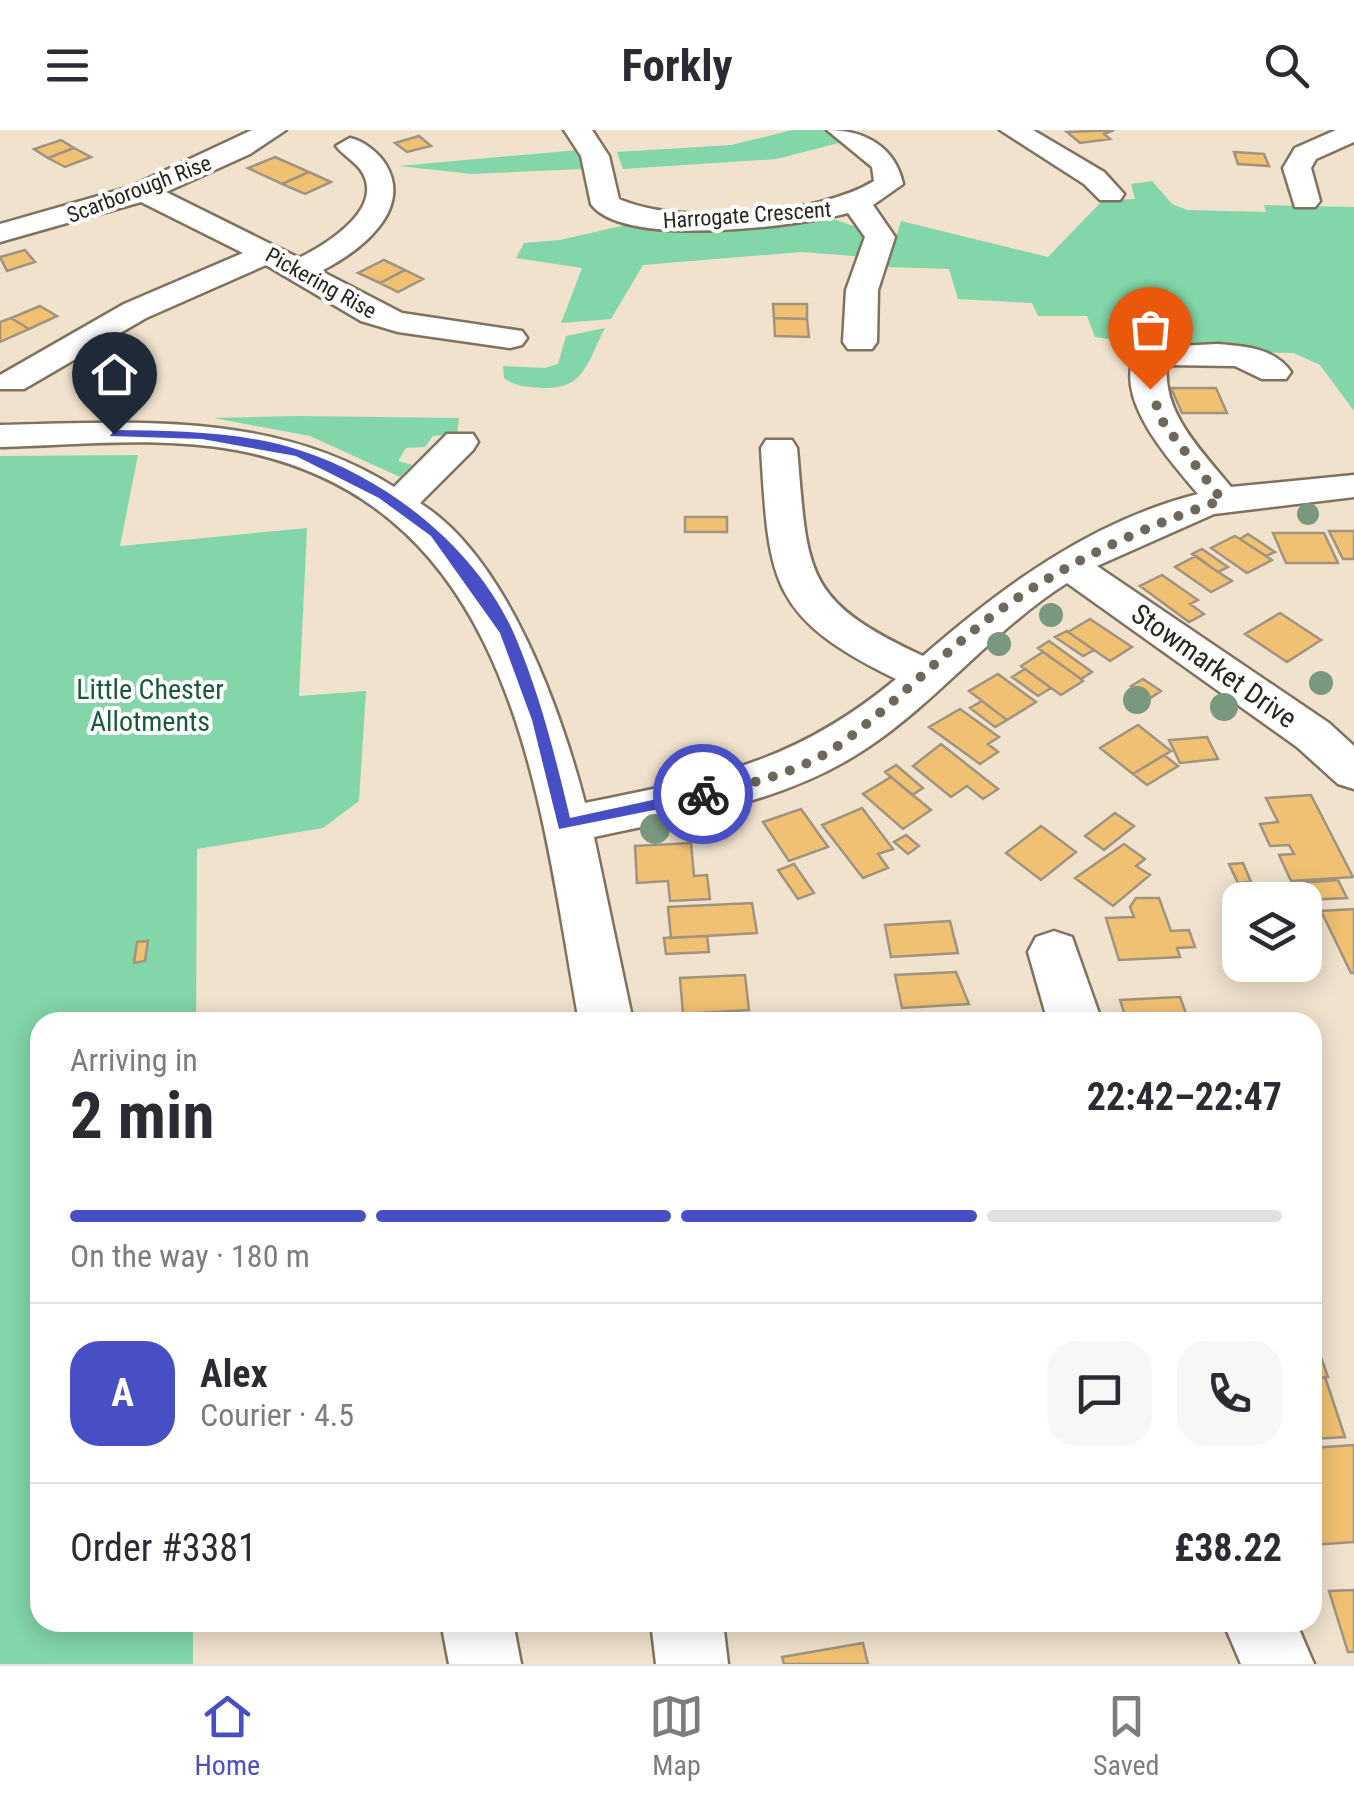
<!DOCTYPE html>
<html lang="en">
<head>
<meta charset="utf-8">
<style>
	:root { --surface:#fff; --page:#f7f7f7; --text:#2b2b33; --muted:#7c7c81; --line:#e1e1e2; --accent:#484fc4 }
	body { margin:0; font-family:"Roboto Condensed",sans-serif; background:var(--page); color:var(--text); height:100vh; display:flex; flex-direction:column; font-size:38px; white-space:nowrap }
	* { box-sizing:border-box; margin:0 }
	p { font-size:32px; color:var(--muted) }
	.icon { flex:none; width:55px; height:55px; fill:none; stroke:currentColor; stroke-width:2; stroke-linecap:round; stroke-linejoin:round }
	.map { position:relative; flex:1; overflow:hidden }
	.panel { position:absolute; left:30px; top:882px; width:1292px; height:620px; display:flex; flex-direction:column; background:var(--surface); border-radius:30px; box-shadow:0 5px 25px #0003 }
	.panel>* { flex:none }
	.controls { position:absolute; left:1222px; top:752px; display:grid; gap:20px }
	.controls a { display:grid; place-items:center; width:100px; height:100px; border-radius:20px; background:var(--surface); box-shadow:0 5px 25px #0003; font-size:50px }
	.pin { position:absolute; display:grid; place-items:center; width:85px; height:85px; color:#fff; margin:-102px -42px; border-radius:50% 50% 50% 0; rotate:-45deg; box-shadow:0 0 10px #0007 }
	.pin .icon { rotate:45deg }
	.courier { position:absolute; display:grid; place-items:center; width:100px; height:100px; margin:-50px; border:8px solid #484fc4; border-radius:50%; background:#fff; color:#222; box-shadow:0 2px 12px #0007 }
	.overview em { font-style:normal; font-weight:700 }
	.overview div { display:flex; flex-direction:column-reverse }
	.overview { display:flex; align-items:center; justify-content:space-between; height:170px; padding:0 40px }
	h1 { font-size:65px; font-weight:700; line-height:75px }
	.bar { display:grid; grid-template-columns:repeat(4,1fr); gap:15px 10px; align-content:center; height:120px; padding:0 40px }
	.bar i { height:12px; border-radius:8px; background:var(--line) }
	.bar .active { background:var(--accent) }
	.bar p { grid-column:span 4 }
	.line { display:flex; align-items:center; gap:25px; padding:0 40px; border-top:2px solid var(--line) }
	.line div { flex:1 }
	.round { display:grid; place-items:center; flex:none; width:105px; height:105px; border-radius:30px; background:var(--page) }
	header { display:flex; justify-content:space-between; align-items:center; height:130px; padding:0 40px; background:var(--surface); font-size:45px; font-weight:700 }
	.dock { display:flex; justify-content:space-around; align-items:center; height:140px; border-top:2px solid var(--line); background:var(--surface); font-size:28px; color:var(--muted) }
	.dock a { display:grid; justify-items:center; gap:5px }
	.dock .active { color:var(--accent) }
	.map>svg:first-child { display:block }
</style>
</head>
<body>
<header><svg class="icon" aria-label="menu" viewBox="0 0 24 24"><path d="M4 6h16M4 12h16M4 18h16"/></svg>Forkly<svg class="icon" aria-label="search" viewBox="0 0 24 24"><circle cx="10" cy="10" r="6"/><path d="M15 15l6 6"/></svg></header>
<div class="map">
<svg width="1354" height="1534" viewBox="0 0 1354 1534">
	<rect width="100%" height="100%" fill="#f0e2cd"/>
	<!-- green -->
	<path fill="#82d6a8" d="M 792,0 L 826,0 L 846,11 L 777,29 L 623,39 L 617,22 L 731,15 Z
		M 578,20 L 582,39 L 472,44 L 399,36 Z
		M 1152,51 L 1172,74 L 1187,80 L 1266,82 L 1264,75 L 1354,77 L 1354,281 L 1320,235 L 1294,223 L 1188,221 L 1095,207 L 1087,186 L 1038,186 L 1032,173 L 958,169 L 949,139 L 887,137 L 901,91 L 1048,127 L 1103,70 L 1135,69 L 1131,54 Z
		M 828,87 L 876,104 L 865,127 L 802,122 L 643,135 L 611,189 L 561,193 L 582,138 L 516,128 L 524,113 L 560,110 L 634,93 Z
		M 605,198 C 587,232 585,260 542,258 C 527,257 515,257 504,248 L 503,236 L 545,238 L 558,234 L 566,206 Z
		M 297,286 L 459,288 L 457,304 L 433,306 L 425,317 L 406,318 L 398,331 L 412,335 L 400,347 L 310,306 L 214,288 Z
		M 138,325 L 120,416 L 307,398 L 299,566 L 366,561 L 359,671 L 323,698 L 197,719 L 196,892 L 40,892 L 40,1492 L 193,1493 L 193,1534 L 0,1534 L 0,326 Z"/>
	<!-- building -->
	<path fill="#f1c173" stroke="#a0937f" stroke-width="2.5" d="M 1114,0 L 1104,4 L 1110,9 L 1080,13 L 1067,2 Z
		M 419,6 L 431,16 L 407,22 L 395,13 Z
		M 61,10 L 74,18 L 48,28 L 34,19 Z
		M 74,18 L 91,27 L 65,37 L 48,28 Z
		M 1234,22 L 1264,24 L 1269,36 L 1238,34 Z
		M 275,27 L 309,42 L 282,54 L 248,38 Z
		M 309,42 L 331,52 L 305,64 L 282,54 Z
		M 25,120 L 35,132 L 7,141 L 0,127 Z
		M 384,130 L 405,140 L 380,153 L 358,143 Z
		M 405,140 L 423,149 L 398,162 L 380,153 Z
		M 773,174 L 807,174 L 807,189 L 774,188 Z
		M 40,176 L 57,186 L 29,199 L 11,188 Z
		M 11,188 L 29,199 L 0,212 L 0,192 Z
		M 774,188 L 807,189 L 809,207 L 775,206 Z
		M 1171,258 L 1216,258 L 1227,283 L 1182,283 Z
		M 685,387 L 727,387 L 727,402 L 685,402 Z
		M 1329,401 L 1354,401 L 1354,429 L 1343,429 Z
		M 1273,403 L 1324,403 L 1338,433 L 1286,433 Z
		M 1248,404 L 1275,422 L 1266,426 L 1240,409 Z
		M 1235,406 L 1240,409 L 1272,430 L 1247,443 L 1211,418 Z
		M 1202,419 L 1228,437 L 1218,442 L 1192,424 Z
		M 1196,426 L 1218,442 L 1232,451 L 1211,462 L 1175,437 Z
		M 1162,445 L 1198,470 L 1190,474 L 1204,484 L 1189,492 L 1140,456 Z
		M 1280,483 L 1321,510 L 1287,532 L 1245,504 Z
		M 1090,489 L 1132,517 L 1110,531 L 1068,502 Z
		M 1067,501 L 1068,502 L 1094,520 L 1083,526 L 1055,507 Z
		M 1049,511 L 1092,542 L 1081,549 L 1038,518 Z
		M 1043,522 L 1081,549 L 1083,551 L 1061,565 L 1021,536 Z
		M 1025,539 L 1051,558 L 1038,566 L 1012,547 Z
		M 998,544 L 1036,572 L 1007,590 L 969,561 Z
		M 1143,549 L 1161,561 L 1149,569 L 1131,556 Z
		M 982,571 L 1007,590 L 995,597 L 970,578 Z
		M 960,579 L 999,607 L 988,614 L 998,622 L 980,634 L 929,597 Z
		M 1138,595 L 1171,621 L 1133,644 L 1100,618 Z
		M 1207,607 L 1218,629 L 1180,633 L 1169,610 Z
		M 941,614 L 998,659 L 983,669 L 967,656 L 951,667 L 913,636 Z
		M 1164,625 L 1178,636 L 1147,655 L 1133,644 Z
		M 896,635 L 923,658 L 912,665 L 885,642 Z
		M 891,647 L 931,680 L 903,699 L 863,664 Z
		M 1311,665 L 1353,747 L 1291,751 L 1279,725 L 1294,724 L 1289,715 L 1270,716 L 1260,694 L 1278,692 L 1266,668 Z
		M 862,678 L 893,719 L 878,724 L 888,738 L 863,748 L 822,695 Z
		M 801,679 L 828,717 L 789,731 L 763,692 Z
		M 1115,683 L 1134,696 L 1104,720 L 1085,706 Z
		M 1041,696 L 1076,722 L 1041,750 L 1006,723 Z
		M 906,705 L 919,716 L 908,724 L 894,712 Z
		M 691,713 L 694,746 L 707,745 L 710,769 L 670,771 L 668,751 L 637,753 L 635,716 Z
		M 1124,714 L 1145,729 L 1136,736 L 1150,745 L 1113,776 L 1075,748 Z
		M 1243,733 L 1251,752 L 1238,753 L 1229,734 Z
		M 794,734 L 814,763 L 798,769 L 778,740 Z
		M 1338,750 L 1347,768 L 1306,770 L 1298,753 Z
		M 1136,768 L 1159,768 L 1171,801 L 1189,800 L 1195,817 L 1177,818 L 1180,827 L 1119,830 L 1106,788 L 1134,787 L 1130,777 Z
		M 752,773 L 757,803 L 671,808 L 668,777 Z
		M 1354,779 L 1354,843 L 1351,843 L 1321,781 Z
		M 950,791 L 958,823 L 891,827 L 885,795 Z
		M 707,806 L 709,822 L 666,824 L 664,808 Z
		M 148,811 L 145,831 L 134,833 L 137,812 Z
		M 956,842 L 969,874 L 902,878 L 895,845 Z
		M 745,845 L 749,880 L 683,884 L 680,848 Z
		M 1180,867 L 1189,892 L 1127,892 L 1120,870 Z
		M 1312,1213 L 1316,1213 L 1328,1247 L 1312,1248 Z
		M 1325,1247 L 1345,1307 L 1312,1309 L 1312,1248 Z
		M 1354,1315 L 1354,1412 L 1312,1415 L 1312,1318 Z
		M 1354,1460 L 1354,1522 L 1348,1522 L 1329,1461 Z
		M 863,1513 L 868,1534 L 784,1534 L 782,1527 Z"/>
	<g fill="none" stroke-linecap="round" stroke-linejoin="round">
		<defs>
			<path id="minor" d="M 252,0 L 286,0 L 250,24 L 166,62 L 299,128 C 327,114 388,77 360,39 C 353,30 343,25 336,16 L 350,8 C 364,11 379,23 386,35 C 413,81 359,122 321,141 L 402,183 L 522,201 L 527,208 L 522,215 L 510,218 L 398,202 L 361,191 L 266,135 L 146,188 L 24,259 L 0,259 L 0,245 L 124,174 L 243,123 L 141,72 L 0,112 L 0,94 L 130,57 Z
				M 564,0 L 592,0 L 609,26 L 619,69 C 681,96 817,86 874,51 L 872,37 L 827,0 C 864,0 895,16 903,54 L 873,75 L 895,107 L 878,160 L 877,212 L 872,219 L 848,219 L 843,212 L 846,160 L 865,107 L 848,83 C 799,96 623,119 591,74 L 581,26 Z
				M 1000,0 L 1033,0 L 1104,42 L 1124,64 L 1120,70 L 1100,70 L 1084,54 Z
				M 1336,0 L 1354,0 L 1354,12 L 1316,29 L 1311,38 L 1320,71 L 1315,77 L 1295,77 L 1283,38 L 1295,18 Z
				M 1217,214 C 1244,216 1275,218 1291,242 L 1286,249 L 1262,249 L 1235,236 L 1167,235 C 1162,284 1203,322 1231,357 L 1354,345 L 1354,367 L 1214,384 L 1097,436 L 1329,593 L 1354,616 L 1354,659 L 1338,654 L 1297,617 L 1067,453 C 994,499 939,570 867,618 C 787,672 687,687 594,707 L 633,892 L 579,892 C 538,663 515,373 236,320 C 159,306 77,315 0,317 L 0,295 C 136,292 274,281 394,357 L 447,304 L 473,304 L 478,312 L 473,320 L 420,373 C 507,428 560,578 585,673 C 711,647 793,635 896,549 C 769,487 769,452 761,318 L 766,310 L 792,310 L 797,318 C 808,443 802,470 923,526 C 1004,455 1092,391 1198,364 C 1171,331 1107,264 1139,218 Z
				M 1054,801 L 1072,807 L 1102,892 L 1048,892 L 1028,822 L 1036,807 Z
				M 441,1492 L 513,1492 L 521,1534 L 449,1534 Z
				M 651,1492 L 723,1492 L 728,1534 L 656,1534 Z
				M 1223,1492 L 1296,1492 L 1314,1534 L 1241,1534 Z"/>
		</defs>
		<!-- minor casing -->
		<use href="#minor" stroke="#7f725f" stroke-width="5"/>
		<!-- minor -->
		<use href="#minor" fill="#fff" fill-rule="evenodd"/>
	</g>
	<!-- trees -->
	<g fill="#79987d">
		<circle cx="1308" cy="384" r="11"/>
		<circle cx="1051" cy="485" r="12"/>
		<circle cx="999" cy="514" r="12"/>
		<circle cx="1321" cy="553" r="12"/>
		<circle cx="1137" cy="570" r="14"/>
		<circle cx="1224" cy="577" r="14"/>
		<circle cx="719" cy="684" r="14"/>
		<circle cx="685" cy="692" r="14"/>
		<circle cx="655" cy="699" r="15"/>
	</g>
	<!-- route -->
	<path fill="#484fc4" d="M 114,300 C 176,301 242,301 302,321 C 390,350 478,420 515,506 C 540,565 555,625 570,688 L 703,659 L 711,664 L 709,669 L 559,699 L 532,590 L 500,503 L 431,406 L 379,368 L 296,326 L 202,309 L 110,306 Z"/>
	<g fill="none" stroke-linecap="round" stroke-linejoin="round">
		<!-- done -->
		<path stroke="#6f675b" stroke-width="10" stroke-dasharray="0 18" d="M 703,664 C 750,654 799,643 839,615 C 899,572 949,515 1010,473 C 1075,428 1147,396 1222,370 L 1164,294 L 1150,259"/>
	</g>
	<g text-anchor="middle" dominant-baseline="central" stroke-width="8" stroke-linejoin="round" paint-order="stroke">
		<!-- far-street labels -->
		<g font-size="22" fill="#2a251d" stroke="#fff">
			<text transform="translate(139 59) rotate(-21)">Scarborough Rise</text>
			<text transform="translate(747 85) rotate(-4)">Harrogate Crescent</text>
			<text transform="translate(321 153) rotate(29)">Pickering Rise</text>
		</g>
		<!-- street labels -->
		<g font-size="28" fill="#2a251d" stroke="#fff">
			<text transform="translate(1214 536) rotate(35)">Stowmarket Drive</text>
		</g>
		<!-- park labels -->
		<g font-size="28" fill="#185b3b" stroke="#fff">
			<text x="150" y="559">Little Chester<tspan x="150" dy="32">Allotments</tspan></text>
		</g>
	</g>
</svg>
<div class="controls">
<a><svg class="icon" aria-label="layers" viewBox="0 0 24 24"><path d="M12 4l9 5-9 5-9-5zM3 14l9 5 9-5"/></svg></a>
</div>
<div class="pin" style="left:1150px;top:259px;background:#ea580c"><svg class="icon" aria-label="bag" viewBox="0 0 24 24"><path d="M5 8h14l-1 12H6zM9 8a3 3 0 0 1 6 0"/></svg></div>
<div class="pin" style="left:114px;top:304px;background:#1f2937"><svg class="icon" aria-label="home" viewBox="0 0 24 24"><path d="M3 11l9-7 9 7M6 9v11h12V9"/></svg></div>
<div class="courier" style="left:703px;top:664px"><svg class="icon" aria-label="bike" viewBox="0 0 24 24"><circle cx="6" cy="16" r="4"/><circle cx="18" cy="16" r="4"/><path d="M6 16l4-8h5l3 8M10 8l3 8H6M13 5h3"/></svg></div>
<section class="panel">
<div class="overview"><div><h1>2 min</h1><p>Arriving in</p></div><em>22:42–22:47</em></div>
<div class="bar"><i class="active"></i><i class="active"></i><i class="active"></i><i></i><p>On the way · 180 m</p></div>
<div class="line" style="height:180px"><b class="round" style="background:var(--accent);color:#fff">A</b><div><b>Alex</b><p>Courier · 4.5</p></div><a class="round"><svg class="icon" aria-label="chat" viewBox="0 0 24 24"><path d="M4 5h16v11H9l-5 4z"/></svg></a><a class="round"><svg class="icon" aria-label="phone" viewBox="0 0 24 24"><path d="M5 4h4l2 5-3 2q2 4 5 5l2-3 5 2v4C11 20 4 13 5 4z"/></svg></a></div>
<div class="line" style="height:130px"><div>Order #3381</div><b>£38.22</b></div>
</section>
</div>
<nav class="dock">
<a class="active"><svg class="icon" aria-label="home" viewBox="0 0 24 24"><path d="M3 11l9-7 9 7M6 9v11h12V9"/></svg>Home</a>
<a><svg class="icon" aria-label="map" viewBox="0 0 24 24"><path d="M3 6l6-2 6 2 6-2v14l-6 2-6-2-6 2zM9 4v14M15 6v14"/></svg>Map</a>
<a><svg class="icon" aria-label="saved" viewBox="0 0 24 24"><path d="M7 4h10v16l-5-4-5 4z"/></svg>Saved</a>
</nav>
</body>
</html>
